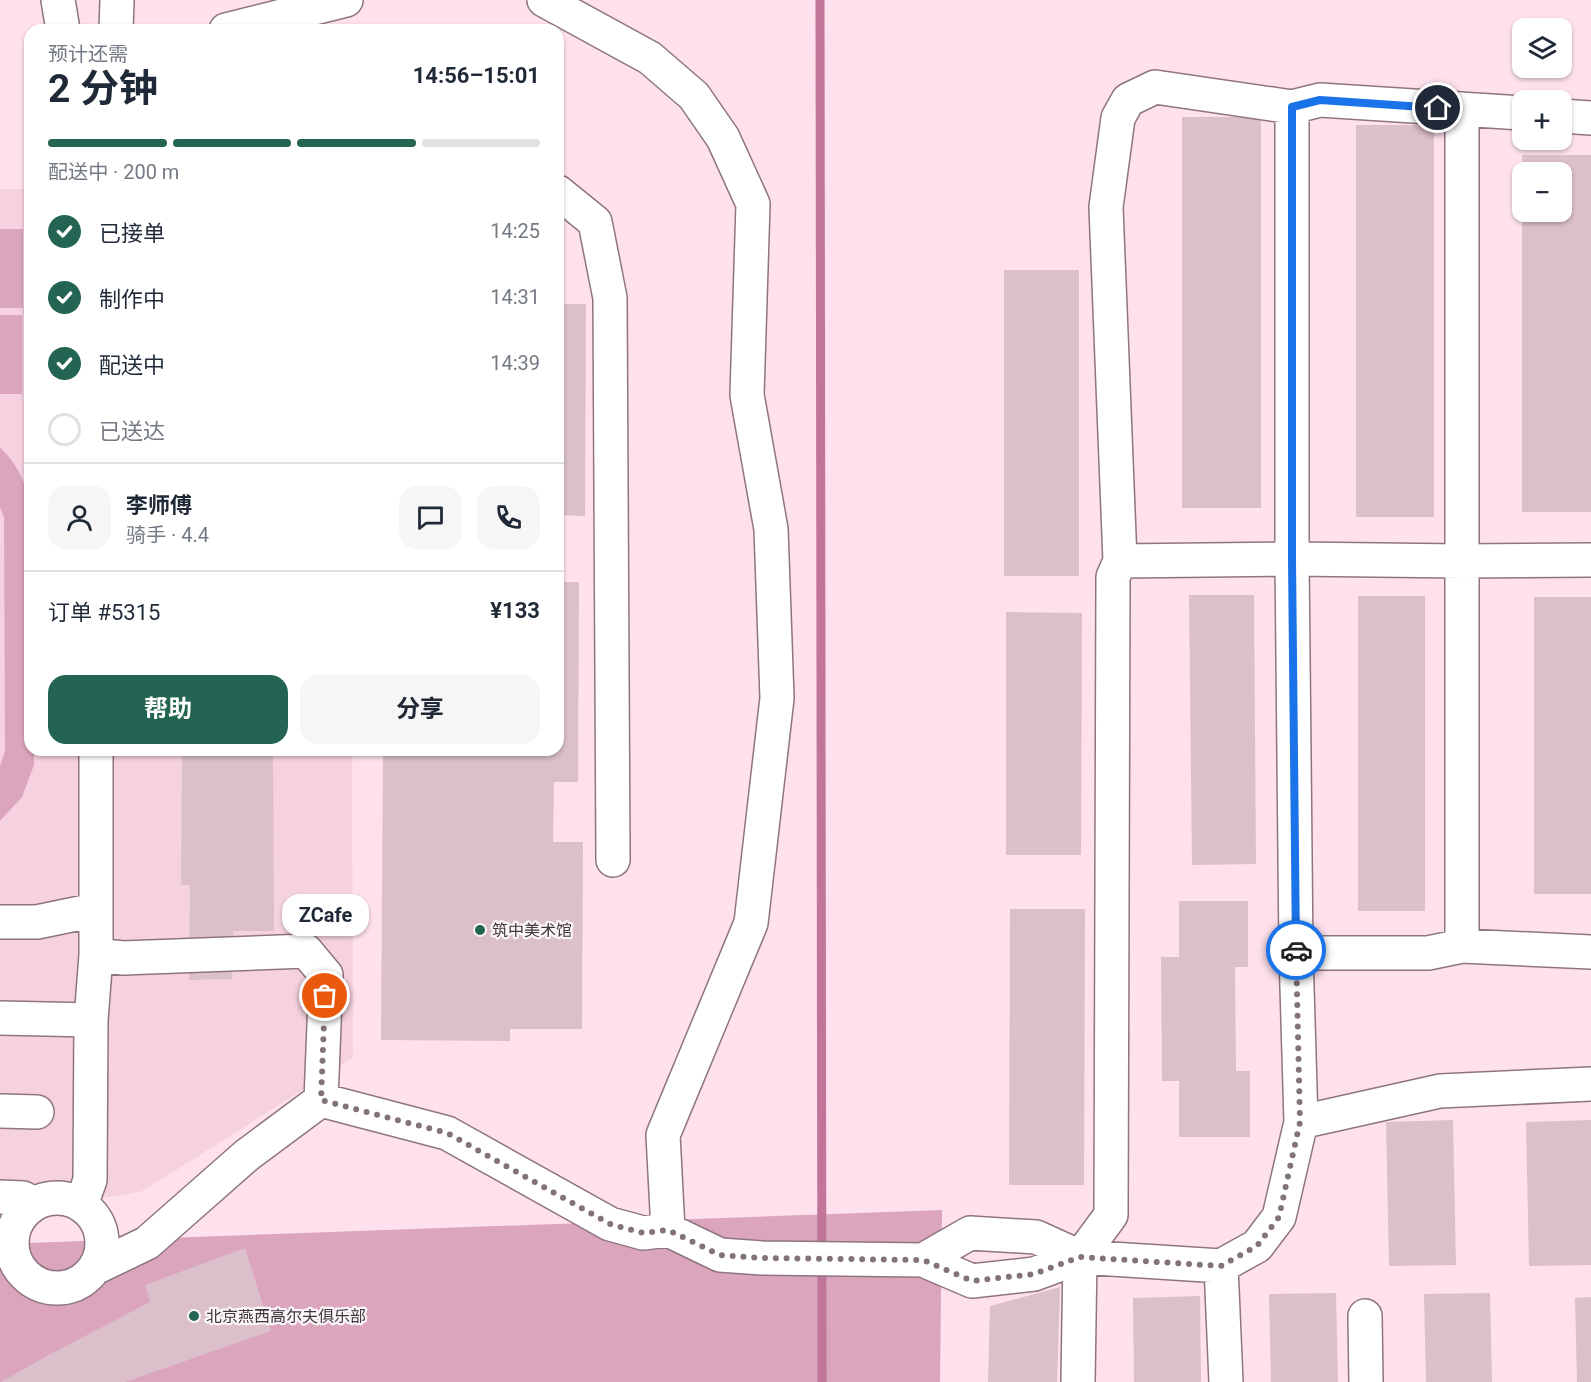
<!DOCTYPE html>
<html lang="zh">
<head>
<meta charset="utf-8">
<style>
	:root { --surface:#fff; --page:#f6f6f7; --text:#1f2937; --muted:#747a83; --line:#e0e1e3; --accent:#246452 }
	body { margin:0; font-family:Roboto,"Noto Sans SC",sans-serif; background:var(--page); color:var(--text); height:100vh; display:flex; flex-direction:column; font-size:22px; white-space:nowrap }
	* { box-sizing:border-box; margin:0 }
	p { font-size:20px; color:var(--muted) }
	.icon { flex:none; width:33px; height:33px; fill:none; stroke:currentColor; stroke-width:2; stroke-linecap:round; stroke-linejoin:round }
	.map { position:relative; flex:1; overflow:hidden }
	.panel { position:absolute; left:24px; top:24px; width:540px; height:732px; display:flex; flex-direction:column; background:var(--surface); border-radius:18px; box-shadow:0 2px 4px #0004 }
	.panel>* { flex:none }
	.controls { position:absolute; left:1512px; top:18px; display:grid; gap:12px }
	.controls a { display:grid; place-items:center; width:60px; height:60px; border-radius:12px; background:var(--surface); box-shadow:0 2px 4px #0004; font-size:30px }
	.pin { position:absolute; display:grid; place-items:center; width:51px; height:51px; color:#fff; margin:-26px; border:3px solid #fff; border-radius:50%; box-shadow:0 2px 6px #0007 }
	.courier { position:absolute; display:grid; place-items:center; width:60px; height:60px; margin:-30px; border:4px solid #1a73e8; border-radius:50%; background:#fff; color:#222; box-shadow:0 2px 8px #0007 }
	.bubble { position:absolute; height:42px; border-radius:18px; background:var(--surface); box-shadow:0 2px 4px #0004; font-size:20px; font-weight:700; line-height:42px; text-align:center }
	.headline em { font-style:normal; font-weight:700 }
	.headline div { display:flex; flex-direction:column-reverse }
	.headline { display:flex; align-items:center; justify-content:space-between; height:102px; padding:0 24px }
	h1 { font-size:39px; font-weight:700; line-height:45px }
	.bar { display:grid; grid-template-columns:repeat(4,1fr); gap:9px 6px; align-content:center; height:72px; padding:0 24px }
	.bar i { height:8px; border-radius:4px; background:var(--line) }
	.bar .active { background:var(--accent) }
	.bar p { grid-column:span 4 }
	.line { display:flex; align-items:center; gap:15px; padding:0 24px; border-top:2px solid var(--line) }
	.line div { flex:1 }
	.round { display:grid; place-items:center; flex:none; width:63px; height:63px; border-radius:18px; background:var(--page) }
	ol { padding:0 24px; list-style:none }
	li { display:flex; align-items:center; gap:18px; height:66px }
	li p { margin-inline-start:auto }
	li .icon { padding:6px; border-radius:50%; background:var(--accent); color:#fff; stroke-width:4 }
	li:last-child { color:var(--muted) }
	li i { width:33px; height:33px; border:3px solid var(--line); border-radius:50% }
	.action { display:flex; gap:12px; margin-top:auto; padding:12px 24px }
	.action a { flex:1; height:69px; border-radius:18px; background:var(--accent); color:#fff; font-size:24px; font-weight:700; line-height:69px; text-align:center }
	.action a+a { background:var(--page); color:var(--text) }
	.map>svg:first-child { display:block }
</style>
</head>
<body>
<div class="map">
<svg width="1591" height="1382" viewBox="0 0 1591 1382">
	<rect width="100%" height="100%" fill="#fee1ed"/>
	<!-- built -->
	<path fill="#f6d2e1" d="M 0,189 L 30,189 L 30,750 L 352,750 L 353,1058 L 143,1191 L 0,1217 Z"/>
	<!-- green -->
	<path fill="#dba6bd" d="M 0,229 L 23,229 L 23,308 L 0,308 Z
		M 0,315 L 22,315 L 22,394 L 0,394 Z
		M 0,447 C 18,466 23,477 30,502 L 30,750 L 34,750 L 34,765 L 22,797 L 0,821 L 0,766 L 5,751 L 4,517 L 0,507 Z
		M 942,1210 L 940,1382 L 0,1382 L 0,1244 Z"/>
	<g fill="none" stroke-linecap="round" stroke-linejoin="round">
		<!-- stream -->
		<path stroke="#c17598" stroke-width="9" d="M 820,0 L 822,1382"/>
	</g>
	<!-- building -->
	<path fill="#dbbfca" d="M 1182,117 L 1261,117 L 1261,508 L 1182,508 Z
		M 1356,125 L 1434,125 L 1434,517 L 1356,517 Z
		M 1522,155 L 1591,155 L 1591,512 L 1522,512 L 1522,212 L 1562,212 L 1562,172 L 1522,172 Z
		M 1004,270 L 1079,270 L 1079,576 L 1004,576 Z
		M 558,304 L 586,304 L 585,516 L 558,515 Z
		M 558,582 L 579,582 L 578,782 L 554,782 L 553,842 L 583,842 L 582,1029 L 510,1029 L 510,1041 L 381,1040 L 383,750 L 558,750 Z
		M 1189,595 L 1254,595 L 1256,864 L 1192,865 Z
		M 1358,596 L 1425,596 L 1425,911 L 1358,911 Z
		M 1534,597 L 1591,597 L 1591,894 L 1534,894 Z
		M 1006,612 L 1082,613 L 1081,855 L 1006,855 Z
		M 182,750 L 273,750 L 274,931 L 233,931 L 232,979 L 189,980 L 190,885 L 181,885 Z
		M 1179,901 L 1248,901 L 1248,967 L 1235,967 L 1236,1071 L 1250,1071 L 1250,1137 L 1179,1137 L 1179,1081 L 1162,1081 L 1161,957 L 1179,957 Z
		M 1010,909 L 1085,909 L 1084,1185 L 1009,1185 Z
		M 1453,1120 L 1456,1265 L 1389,1266 L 1386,1122 Z
		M 1591,1120 L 1591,1265 L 1529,1266 L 1526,1122 Z
		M 245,1248 L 271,1331 L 125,1382 L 1,1382 L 45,1357 L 150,1302 L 145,1285 Z
		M 1060,1287 L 1057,1382 L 988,1382 L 990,1306 Z
		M 1336,1293 L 1338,1382 L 1271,1382 L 1269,1294 Z
		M 1490,1293 L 1492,1382 L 1426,1382 L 1424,1294 Z
		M 1200,1296 L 1201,1382 L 1134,1382 L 1133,1298 Z
		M 1591,1297 L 1591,1382 L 1577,1382 L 1575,1298 Z"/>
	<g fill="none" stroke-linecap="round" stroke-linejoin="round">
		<defs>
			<path id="street" d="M 58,0 L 63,30
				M 544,0 L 650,58 L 694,96 L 723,138 L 753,204 L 747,395 L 771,529 L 777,698 L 751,923 L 663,1135 L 668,1230
				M 116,30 L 117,0
				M 226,30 L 346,0
				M 1292,107 L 1292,559 L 1296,953 L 1301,1122 L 1279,1217 L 1257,1246 L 1221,1266 L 1080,1257 L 1036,1237 L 970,1233 L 923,1260 L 972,1281 L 1034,1274 L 1080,1257 L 1111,1215 L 1113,577 L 1120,561 L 1106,207 L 1118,118 L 1128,100 L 1155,87 L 1292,107 L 1320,100 L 1522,113
				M 1462,109 L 1462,946
				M 1562,116 L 1591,118
				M 558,192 L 595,222 L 610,298 L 613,860
				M 1120,561 L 1292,559 L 1462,561 L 1591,560
				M 0,922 L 37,922 L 95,910
				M 1296,953 L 1428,953 L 1462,946 L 1591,952
				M 96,955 L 123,958 L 306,951 L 326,975 L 321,1100
				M 0,1018 L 91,1020
				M 0,1111 L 37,1112
				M 1301,1122 L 1440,1091 L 1591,1084
				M 0,1197 L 23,1198 L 33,1204
				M12 1243a45 45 0 1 1 90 0a45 45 0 1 1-90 0Z
				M 81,1205 L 90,1180 L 91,1020 L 96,955 L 96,750
				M 1221,1266 L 1226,1382
				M 95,1268 L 147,1243 L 247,1155 L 321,1100 L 447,1133 L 610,1224 L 643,1233 L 668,1230 L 720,1255 L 762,1258 L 923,1260
				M 1365,1316 L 1366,1382
				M 1078,1382 L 1080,1257"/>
		</defs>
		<!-- street casing -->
		<use href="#street" stroke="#8e757f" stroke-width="36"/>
		<!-- street -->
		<use href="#street" stroke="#fff" stroke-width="33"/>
	</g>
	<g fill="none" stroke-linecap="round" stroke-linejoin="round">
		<!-- done -->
		<path stroke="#837279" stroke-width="6" stroke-dasharray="0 10.8" d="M 325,996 L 321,1100 L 447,1133 L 610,1224 L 643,1233 L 668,1230 L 720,1255 L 762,1258 L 923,1260 L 972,1281 L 1034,1274 L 1080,1257 L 1221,1266 L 1257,1246 L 1279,1217 L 1300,1122 L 1296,950"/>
		<!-- route -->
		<path stroke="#1a73e8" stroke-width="8" d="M 1296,950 L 1292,559 L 1292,107 L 1320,100 L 1438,108"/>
	</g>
	<!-- markers -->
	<g fill="#246452" stroke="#fbf6f8" stroke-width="2">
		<circle cx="480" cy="930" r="6"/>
		<circle cx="194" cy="1316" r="6"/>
	</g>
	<g text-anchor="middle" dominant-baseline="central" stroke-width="4.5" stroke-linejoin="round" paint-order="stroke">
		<!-- poi labels -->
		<g font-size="16" fill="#41363b" stroke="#fbf6f8" text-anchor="start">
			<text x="492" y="930">筑中美术馆</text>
			<text x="206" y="1316">北京燕西高尔夫俱乐部</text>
		</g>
	</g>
</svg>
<div class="controls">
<a><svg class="icon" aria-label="layers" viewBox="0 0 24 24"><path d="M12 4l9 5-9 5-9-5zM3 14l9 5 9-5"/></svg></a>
<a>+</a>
<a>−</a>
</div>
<div class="pin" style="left:325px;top:996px;background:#ea580c"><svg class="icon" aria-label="bag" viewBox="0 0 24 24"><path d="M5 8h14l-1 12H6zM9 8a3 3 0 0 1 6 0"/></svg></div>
<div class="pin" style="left:1438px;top:108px;background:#1f2937"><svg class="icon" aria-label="home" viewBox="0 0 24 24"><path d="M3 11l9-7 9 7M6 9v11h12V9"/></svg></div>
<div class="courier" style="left:1296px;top:950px"><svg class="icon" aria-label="car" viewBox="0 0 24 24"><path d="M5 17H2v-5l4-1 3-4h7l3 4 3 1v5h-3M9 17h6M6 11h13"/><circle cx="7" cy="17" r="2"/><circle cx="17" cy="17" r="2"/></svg></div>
<div class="bubble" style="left:282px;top:894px;width:87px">ZCafe</div>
<section class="panel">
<div class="headline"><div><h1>2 分钟</h1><p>预计还需</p></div><em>14:56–15:01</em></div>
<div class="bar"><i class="active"></i><i class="active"></i><i class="active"></i><i></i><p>配送中 · 200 m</p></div>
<ol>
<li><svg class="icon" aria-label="check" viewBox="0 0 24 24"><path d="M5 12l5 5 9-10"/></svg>已接单<p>14:25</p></li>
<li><svg class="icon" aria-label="check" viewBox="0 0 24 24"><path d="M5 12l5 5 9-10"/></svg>制作中<p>14:31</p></li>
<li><svg class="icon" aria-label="check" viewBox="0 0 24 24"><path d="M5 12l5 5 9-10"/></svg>配送中<p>14:39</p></li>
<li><i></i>已送达</li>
</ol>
<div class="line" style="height:108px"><a class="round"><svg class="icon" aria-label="person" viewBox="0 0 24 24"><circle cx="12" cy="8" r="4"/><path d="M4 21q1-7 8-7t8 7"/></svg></a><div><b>李师傅</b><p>骑手 · 4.4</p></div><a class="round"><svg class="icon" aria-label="chat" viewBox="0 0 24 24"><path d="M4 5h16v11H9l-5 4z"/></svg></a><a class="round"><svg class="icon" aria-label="phone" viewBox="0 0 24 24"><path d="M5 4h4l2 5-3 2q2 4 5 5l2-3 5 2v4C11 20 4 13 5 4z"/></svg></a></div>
<div class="line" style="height:78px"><div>订单 #5315</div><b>¥133</b></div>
<div class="action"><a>帮助</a><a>分享</a></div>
</section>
</div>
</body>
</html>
